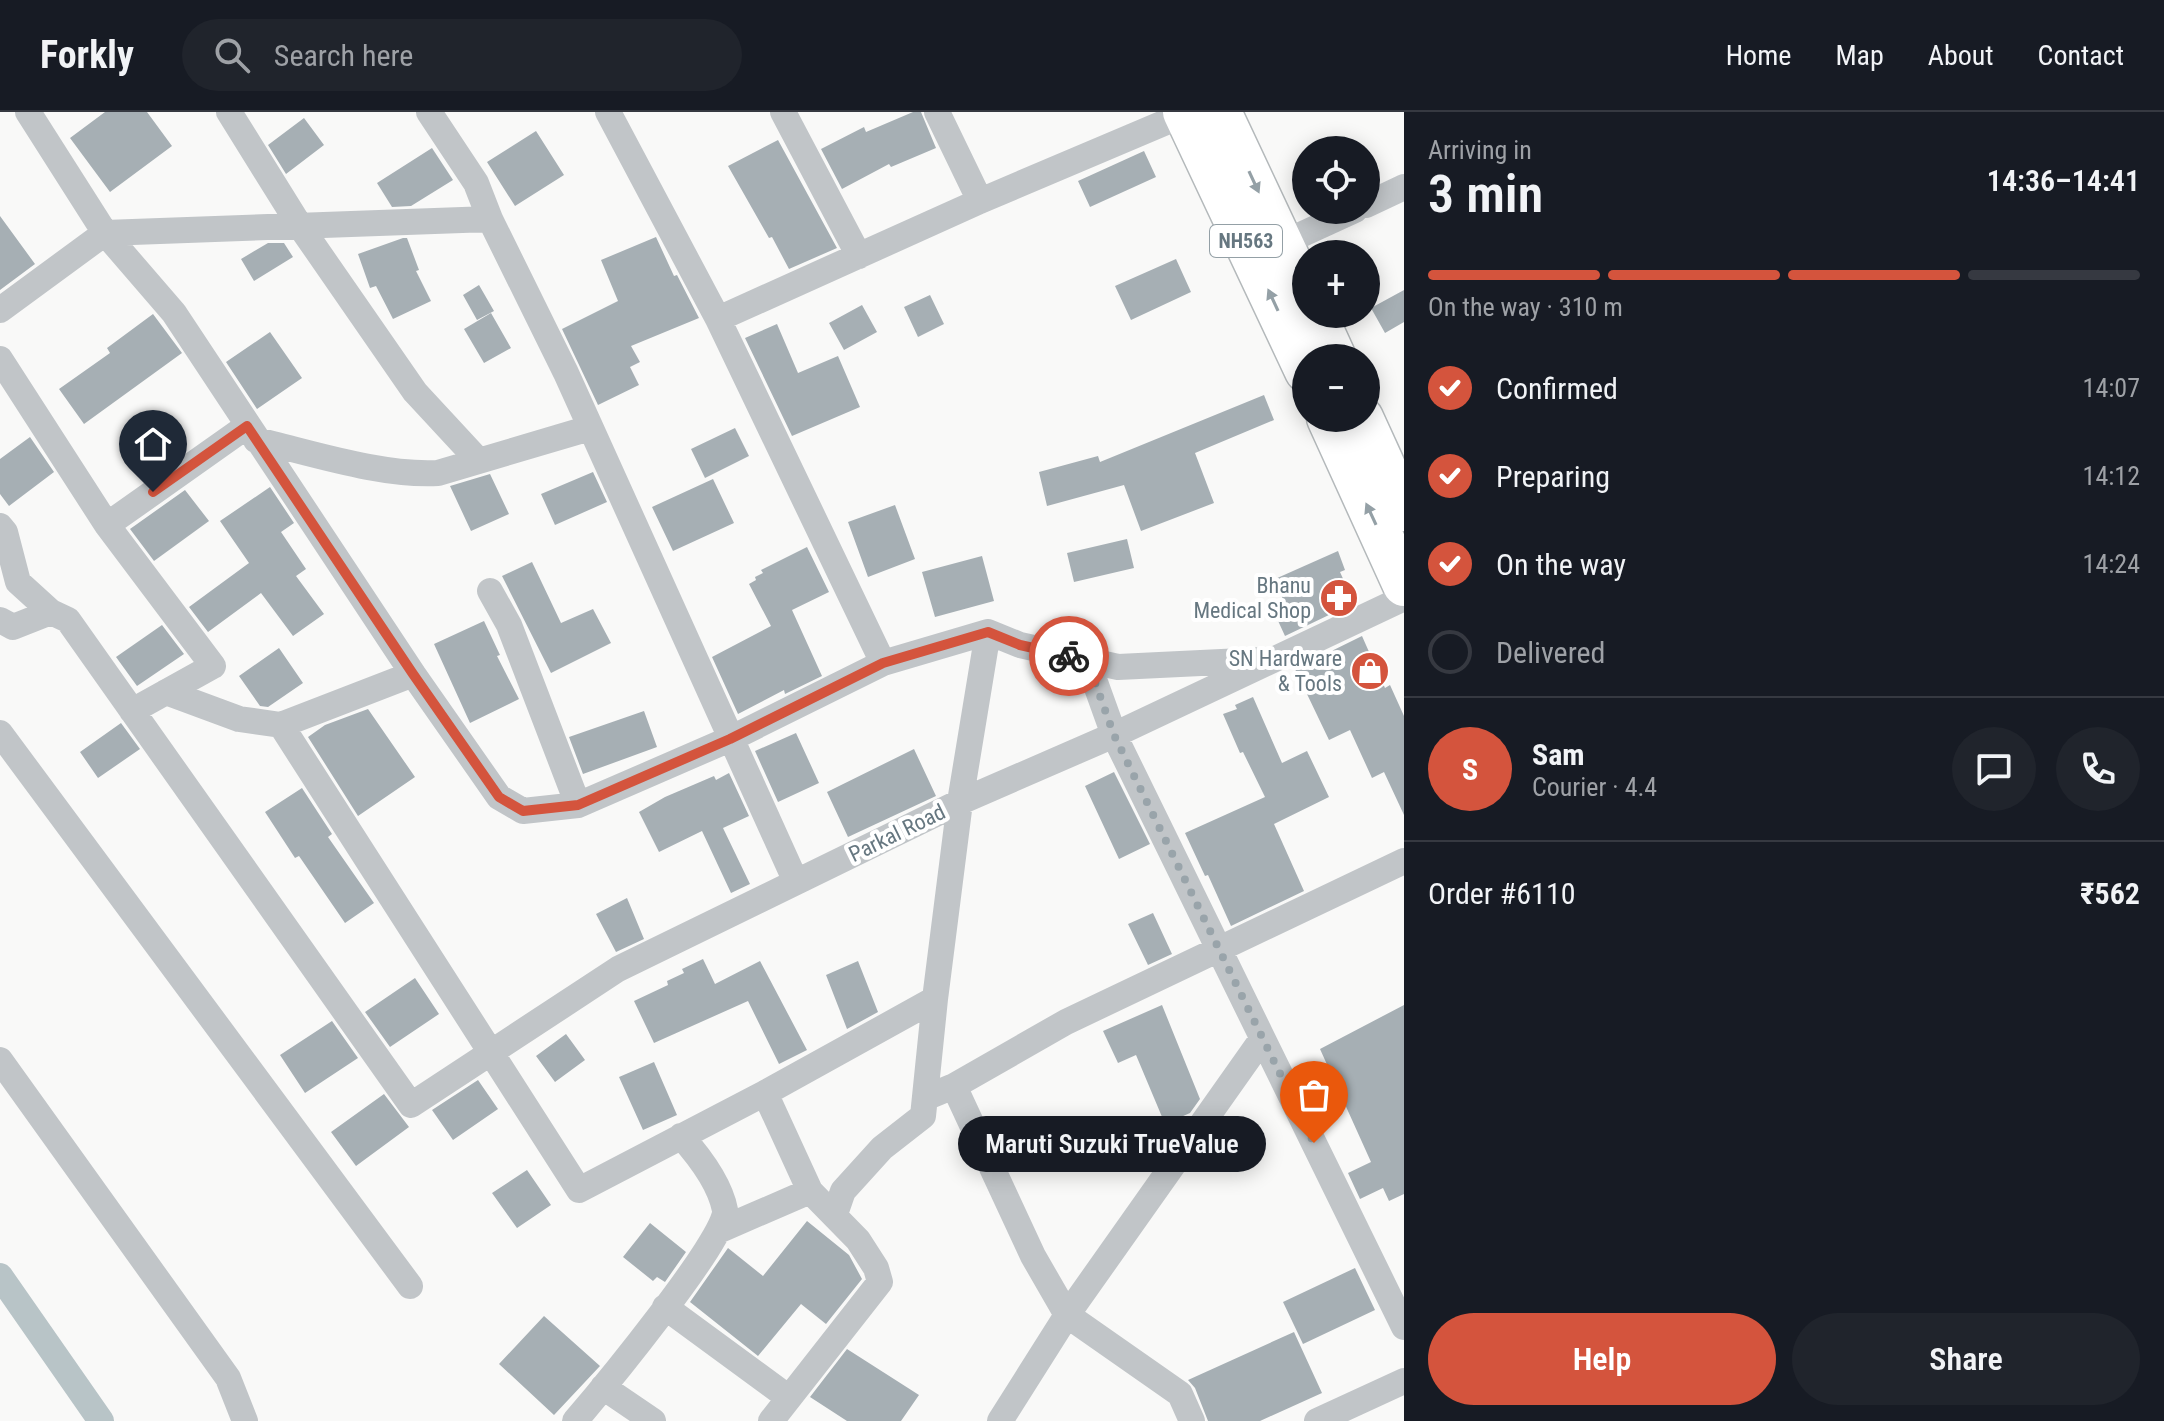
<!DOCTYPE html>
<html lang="en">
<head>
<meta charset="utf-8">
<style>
	:root { --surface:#171b24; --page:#20242c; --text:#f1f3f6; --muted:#9ea1a6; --line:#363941; --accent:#d4543d }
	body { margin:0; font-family:"Roboto Condensed",sans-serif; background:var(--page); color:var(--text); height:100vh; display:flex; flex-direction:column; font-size:30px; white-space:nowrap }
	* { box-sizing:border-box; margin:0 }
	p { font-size:26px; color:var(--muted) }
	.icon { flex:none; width:44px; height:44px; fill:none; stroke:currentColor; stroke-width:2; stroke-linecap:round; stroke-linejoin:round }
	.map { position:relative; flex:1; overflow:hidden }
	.side { display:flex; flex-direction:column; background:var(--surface); width:760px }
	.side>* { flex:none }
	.buttons { position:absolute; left:1292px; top:24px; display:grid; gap:16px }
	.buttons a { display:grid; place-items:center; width:88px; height:88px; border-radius:50%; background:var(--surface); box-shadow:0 4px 20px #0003; font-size:40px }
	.pin { position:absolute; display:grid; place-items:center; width:68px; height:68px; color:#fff; margin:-82px -34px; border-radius:50% 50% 50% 0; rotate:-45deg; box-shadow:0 0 8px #0007 }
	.pin .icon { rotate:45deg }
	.courier { position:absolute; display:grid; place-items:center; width:80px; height:80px; margin:-40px; border:6px solid #d4543d; border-radius:50%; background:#fff; color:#222; box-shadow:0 2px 10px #0007 }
	.bubble { position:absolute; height:56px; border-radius:28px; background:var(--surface); box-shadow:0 4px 20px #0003; font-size:26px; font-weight:600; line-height:56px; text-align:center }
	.headline em { font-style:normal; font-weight:600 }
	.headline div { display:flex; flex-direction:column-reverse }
	.headline { display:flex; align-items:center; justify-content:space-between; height:136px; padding:0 24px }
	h1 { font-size:52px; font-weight:600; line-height:60px }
	.bar { display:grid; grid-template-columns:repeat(4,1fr); gap:12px 8px; align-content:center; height:96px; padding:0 24px }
	.bar i { height:10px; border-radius:6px; background:var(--line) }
	.bar .current { background:var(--accent) }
	.bar p { grid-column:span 4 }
	.line { display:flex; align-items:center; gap:20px; padding:0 24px; border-top:2px solid var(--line) }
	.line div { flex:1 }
	.round { display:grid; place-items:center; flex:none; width:84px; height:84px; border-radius:42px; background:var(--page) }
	ol { padding:0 24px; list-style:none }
	li { display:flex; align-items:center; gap:24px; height:88px }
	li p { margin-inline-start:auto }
	li .icon { padding:8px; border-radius:50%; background:var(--accent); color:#fff; stroke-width:4 }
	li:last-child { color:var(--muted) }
	li i { width:44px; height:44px; border:4px solid var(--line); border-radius:50% }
	.button { display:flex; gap:16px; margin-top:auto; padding:16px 24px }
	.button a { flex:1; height:92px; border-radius:48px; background:var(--accent); color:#fff; font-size:32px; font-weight:600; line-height:92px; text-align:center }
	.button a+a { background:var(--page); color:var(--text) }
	header { display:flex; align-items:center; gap:48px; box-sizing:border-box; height:112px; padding:0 40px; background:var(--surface); border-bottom:2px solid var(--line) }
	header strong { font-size:38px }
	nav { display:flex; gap:44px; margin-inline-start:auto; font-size:28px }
	.search { width:560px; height:72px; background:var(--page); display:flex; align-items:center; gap:20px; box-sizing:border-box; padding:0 28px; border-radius:44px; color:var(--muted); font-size:30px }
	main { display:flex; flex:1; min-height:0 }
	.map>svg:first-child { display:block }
</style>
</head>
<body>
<header>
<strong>Forkly</strong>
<div class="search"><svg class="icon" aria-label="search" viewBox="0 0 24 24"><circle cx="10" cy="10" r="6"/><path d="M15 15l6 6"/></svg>Search here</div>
<nav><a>Home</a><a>Map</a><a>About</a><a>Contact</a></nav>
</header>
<main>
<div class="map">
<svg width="1404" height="1309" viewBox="0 0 1404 1309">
	<rect width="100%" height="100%" fill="#f9f9f8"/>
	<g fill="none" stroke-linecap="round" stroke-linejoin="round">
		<!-- canal -->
		<path stroke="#b8c4c7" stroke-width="26" d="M 0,1164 L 101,1309"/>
	</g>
	<!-- building -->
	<path fill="#a6afb4" d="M 105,0 L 147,0 L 172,34 L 110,80 L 70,26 Z
		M 913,0 L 921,0 L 936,36 L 891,55 L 889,52 L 842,77 L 821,37 L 864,15 L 866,20 Z
		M 304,6 L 324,33 L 286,62 L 268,33 Z
		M 536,19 L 564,63 L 515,94 L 487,50 Z
		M 778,28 L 837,136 L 789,157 L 772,125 L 769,126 L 728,54 Z
		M 432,36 L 453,68 L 411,94 L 392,95 L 377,71 Z
		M 1144,39 L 1156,65 L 1090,95 L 1078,69 Z
		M 0,104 L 35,152 L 0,178 Z
		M 656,125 L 674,164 L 677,163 L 699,206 L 631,234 L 640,250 L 630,255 L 639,273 L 598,293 L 562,217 L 618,189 L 601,148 Z
		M 403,126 L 407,126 L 419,158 L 416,159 L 431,189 L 393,207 L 376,174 L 370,176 L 358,142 Z
		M 268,131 L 284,131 L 293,145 L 254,169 L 241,147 Z
		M 1176,147 L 1191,180 L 1131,208 L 1115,174 Z
		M 479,173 L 494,199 L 477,208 L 463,183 Z
		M 1404,178 L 1404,210 L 1385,221 L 1371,196 Z
		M 930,183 L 944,212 L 918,225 L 904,195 Z
		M 862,193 L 877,220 L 844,238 L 829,211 Z
		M 491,201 L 511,236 L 484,251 L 464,217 Z
		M 153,202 L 182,241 L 84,312 L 59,277 L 110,241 L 107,236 Z
		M 777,212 L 798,261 L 838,244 L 860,295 L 792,324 L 745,226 Z
		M 270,220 L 302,266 L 257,297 L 226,250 Z
		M 1264,283 L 1274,308 L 1195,341 L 1214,391 L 1141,419 L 1124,373 L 1047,394 L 1039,360 L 1098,344 L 1100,350 Z
		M 735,316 L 749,344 L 705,366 L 691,337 Z
		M 30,325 L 54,360 L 9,394 L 0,382 L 0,347 Z
		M 593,360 L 607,390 L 555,413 L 541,382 Z
		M 490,362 L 509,402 L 471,419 L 450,374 Z
		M 713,367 L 734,411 L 673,439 L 652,395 Z
		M 270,375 L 294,411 L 281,420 L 306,457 L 296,464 L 324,502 L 293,524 L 261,481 L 208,520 L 189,495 L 249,451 L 220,409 Z
		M 185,378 L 209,409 L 154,449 L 130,417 Z
		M 895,393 L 915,447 L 868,465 L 848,410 Z
		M 1127,427 L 1134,456 L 1074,470 L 1067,441 Z
		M 807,435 L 829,480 L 792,498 L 822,564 L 785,582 L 784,578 L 738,602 L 712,545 L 771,514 L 749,472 L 756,468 L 755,465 L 763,461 L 761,458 Z
		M 1338,439 L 1345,458 L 1340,460 L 1354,491 L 1285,524 L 1274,500 L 1286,495 L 1275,467 Z
		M 982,444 L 994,489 L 935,505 L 922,460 Z
		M 532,450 L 561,511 L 593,497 L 611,531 L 551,561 L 502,464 Z
		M 484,509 L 500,543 L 497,544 L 519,587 L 470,611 L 434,532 Z
		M 162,513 L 184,542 L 137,574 L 116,545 Z
		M 1362,524 L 1385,576 L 1390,573 L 1404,604 L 1404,703 L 1384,660 L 1372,666 L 1350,618 L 1329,628 L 1295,557 Z
		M 279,536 L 303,571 L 268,595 L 260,594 L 239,564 Z
		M 1253,585 L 1282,651 L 1307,639 L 1329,685 L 1274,712 L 1304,779 L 1231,814 L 1208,763 L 1205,764 L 1185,721 L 1265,685 L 1243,640 L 1240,641 L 1223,602 L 1237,597 L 1235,593 Z
		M 368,597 L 415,665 L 358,704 L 308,625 L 325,613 Z
		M 644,599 L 657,635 L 583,662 L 569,625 Z
		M 121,611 L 140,637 L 98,666 L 80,640 Z
		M 796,621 L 819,671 L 778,690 L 755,639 Z
		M 914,637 L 936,684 L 848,725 L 827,680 Z
		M 1114,660 L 1150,732 L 1119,747 L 1085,674 Z
		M 729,661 L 749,704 L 723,716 L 750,772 L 731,781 L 702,719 L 659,740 L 639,700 L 665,685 L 714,664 L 716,668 Z
		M 302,676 L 332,722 L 328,725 L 374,791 L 345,811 L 299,744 L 295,746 L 265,700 Z
		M 627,786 L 644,827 L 616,840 L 596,802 Z
		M 1153,801 L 1172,842 L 1148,853 L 1128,812 Z
		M 703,847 L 715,872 L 760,849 L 807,938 L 779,952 L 748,889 L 654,931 L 634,889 L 668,873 L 667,869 L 684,861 L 682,857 Z
		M 858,849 L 878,900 L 847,917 L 826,863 Z
		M 415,866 L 439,902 L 390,935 L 365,900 Z
		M 1162,893 L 1200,987 L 1190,1001 L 1165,1012 L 1136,943 L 1118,951 L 1103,919 Z
		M 1404,893 L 1404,1082 L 1389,1089 L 1383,1076 L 1360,1087 L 1348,1061 L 1371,1050 L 1320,937 Z
		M 332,909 L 358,946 L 305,981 L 280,943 Z
		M 566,922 L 585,948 L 555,970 L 536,944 Z
		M 654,950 L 677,1003 L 643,1018 L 619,965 Z
		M 478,968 L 498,997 L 453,1028 L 432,998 Z
		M 384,982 L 409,1015 L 356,1054 L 331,1020 Z
		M 527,1058 L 551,1093 L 517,1116 L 492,1081 Z
		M 807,1109 L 849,1143 L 862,1167 L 826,1212 L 801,1192 L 758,1244 L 690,1190 L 728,1136 L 763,1164 Z
		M 650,1111 L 686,1140 L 665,1170 L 657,1165 L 653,1169 L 623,1145 Z
		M 1355,1156 L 1375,1198 L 1303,1232 L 1283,1190 Z
		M 544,1204 L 600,1254 L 554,1303 L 499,1252 Z
		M 1294,1220 L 1322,1281 L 1260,1309 L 1208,1309 L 1195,1276 L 1188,1268 Z
		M 847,1237 L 919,1283 L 901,1309 L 847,1309 L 810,1285 Z"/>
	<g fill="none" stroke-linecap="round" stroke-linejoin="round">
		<defs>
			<path id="trunk" d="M 1184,0 L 1306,259
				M 1220,0 L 1306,183
				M 1315,202 L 1335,246
				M 1328,306 L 1404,473
				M 1362,306 L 1404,398"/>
		</defs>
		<!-- trunk casing -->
		<use href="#trunk" stroke="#b4b9bb" stroke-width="45"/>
		<!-- minor -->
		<path stroke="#c1c5c8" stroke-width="26" d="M 229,0 L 300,114 L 415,280 L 478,348
			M 429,0 L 476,71 L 490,107 L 566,261 L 796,770
			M 608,0 L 718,207 L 883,551
			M 783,0 L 859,144
			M 937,0 L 980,89
			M 1366,93 L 1404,75
			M 105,121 L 174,201 L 413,562 L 499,685 L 523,699 L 578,693 L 730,627 L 883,551 L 988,520 L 960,690 L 935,887 L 923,1004 L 882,1036 L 843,1079 L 835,1102
			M 105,121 L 490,107
			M 1283,131 L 1355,98
			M 0,198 L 105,121 L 28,0
			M 718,207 L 980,89 L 1185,2
			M 0,247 L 107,413 L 213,554 L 132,599
			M 256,328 C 312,341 381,364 438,361 L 590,316
			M 107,413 L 247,314
			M 0,414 L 5,420 L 18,470 L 51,500
			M 490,479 L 509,513 L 578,693
			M 0,508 L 13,515 L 51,500 L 68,508 L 411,993 L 618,857 L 960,690 L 1114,623 L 1404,486
			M 988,520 L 1020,533 L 1118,555 L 1263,548
			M 1087,548 L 1114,623 L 1404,1215
			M 166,580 L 239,607 L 281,613 L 413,562
			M 281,613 L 579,1078 L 765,981 L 935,887
			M 0,621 L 410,1174
			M 0,948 L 228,1266 L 245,1309
			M 954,974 L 1033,1144 L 1067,1203 L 1180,1282 L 1192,1309
			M 765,981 L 810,1079 L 858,1128 L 876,1156 L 880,1170 L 771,1309
			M 925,986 L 954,974 L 1066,910 L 1404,749
			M 720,1118 L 810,1079
			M 665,1195 L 789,1286
			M 603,1275 L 653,1309
			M 575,1309 C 599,1281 729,1124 725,1098 C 720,1072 698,1043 681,1024
			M 1000,1309 L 1067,1203 L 1262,927
			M 1317,1309 L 1404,1269"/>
		<!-- trunk -->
		<use href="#trunk" stroke="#fff" stroke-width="42"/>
	</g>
	<!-- one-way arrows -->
	<defs><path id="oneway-solid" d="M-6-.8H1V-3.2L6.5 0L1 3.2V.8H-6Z" transform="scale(2)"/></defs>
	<g fill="#94a0a6">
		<use href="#oneway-solid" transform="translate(1254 70) rotate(65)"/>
		<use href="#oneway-solid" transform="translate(1273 188) rotate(-115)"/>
		<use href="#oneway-solid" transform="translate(1371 402) rotate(-115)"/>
	</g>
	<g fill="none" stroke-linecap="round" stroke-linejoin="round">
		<!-- done -->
		<path stroke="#99a4aa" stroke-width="8" stroke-dasharray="0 14.4" d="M 1069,544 L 1087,548 L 1114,623 L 1314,1031"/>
		<!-- route -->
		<path stroke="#d4543d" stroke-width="10" d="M 153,380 L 247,314 L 413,562 L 499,685 L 523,699 L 578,693 L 730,627 L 883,551 L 988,520 L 1020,533 L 1069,544"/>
	</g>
	<!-- icons -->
	<defs>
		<symbol id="pharmacy-disc" viewBox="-11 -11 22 22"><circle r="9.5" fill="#d4543d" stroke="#fff"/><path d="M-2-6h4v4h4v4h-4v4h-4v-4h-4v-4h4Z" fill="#fff"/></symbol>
		<symbol id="shop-disc" viewBox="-11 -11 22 22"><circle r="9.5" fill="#d4543d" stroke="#fff"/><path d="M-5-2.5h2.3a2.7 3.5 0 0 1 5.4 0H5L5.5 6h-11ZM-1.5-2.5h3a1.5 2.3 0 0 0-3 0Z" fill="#fff"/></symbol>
	</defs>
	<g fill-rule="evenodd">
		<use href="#pharmacy-disc" x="1317" y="464" width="44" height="44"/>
		<use href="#shop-disc" x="1348" y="537" width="44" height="44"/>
	</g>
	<g text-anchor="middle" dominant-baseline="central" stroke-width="8" stroke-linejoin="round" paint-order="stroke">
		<!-- shield labels -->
		<rect fill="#fff" stroke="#94a0a6" stroke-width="2" x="1210" y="113" width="72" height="32" rx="6"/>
		<g font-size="20" font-weight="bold" fill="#667780">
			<text x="1246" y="129">NH563</text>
		</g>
		<!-- poi labels -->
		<g font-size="22" fill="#667780" stroke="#fff" text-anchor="end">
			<text x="1311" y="473">Bhanu<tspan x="1311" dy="25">Medical Shop</tspan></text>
			<text x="1342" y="546">SN Hardware<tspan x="1342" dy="25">&amp; Tools</tspan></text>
		</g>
		<!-- street labels -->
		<g font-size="22" fill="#667780" stroke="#fff">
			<text transform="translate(897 721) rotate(-26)">Parkal Road</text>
		</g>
	</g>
</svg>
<div class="buttons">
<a><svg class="icon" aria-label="locate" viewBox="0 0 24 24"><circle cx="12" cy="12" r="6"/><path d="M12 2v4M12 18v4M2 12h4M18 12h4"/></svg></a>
<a>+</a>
<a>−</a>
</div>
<div class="pin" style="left:1314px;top:1031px;background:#ea580c"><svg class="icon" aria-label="bag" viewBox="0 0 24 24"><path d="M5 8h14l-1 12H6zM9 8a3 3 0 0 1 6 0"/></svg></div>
<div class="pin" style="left:153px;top:380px;background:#1f2937"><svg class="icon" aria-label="home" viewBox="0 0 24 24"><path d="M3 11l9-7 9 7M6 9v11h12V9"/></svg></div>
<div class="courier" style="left:1069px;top:544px"><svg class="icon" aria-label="bike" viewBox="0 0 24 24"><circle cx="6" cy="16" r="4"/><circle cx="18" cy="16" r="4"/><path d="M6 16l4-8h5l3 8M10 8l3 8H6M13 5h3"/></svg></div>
<div class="bubble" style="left:958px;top:1004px;width:308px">Maruti Suzuki TrueValue</div>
</div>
<section class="side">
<div class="headline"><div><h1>3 min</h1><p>Arriving in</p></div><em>14:36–14:41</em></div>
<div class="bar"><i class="current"></i><i class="current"></i><i class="current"></i><i></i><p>On the way · 310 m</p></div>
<ol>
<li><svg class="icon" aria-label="check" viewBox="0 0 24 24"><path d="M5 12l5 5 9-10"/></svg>Confirmed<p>14:07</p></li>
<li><svg class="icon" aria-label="check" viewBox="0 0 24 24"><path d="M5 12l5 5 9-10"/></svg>Preparing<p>14:12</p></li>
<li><svg class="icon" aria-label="check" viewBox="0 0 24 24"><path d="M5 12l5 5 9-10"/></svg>On the way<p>14:24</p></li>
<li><i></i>Delivered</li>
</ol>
<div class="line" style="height:144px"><b class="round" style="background:var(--accent);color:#fff">S</b><div><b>Sam</b><p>Courier · 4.4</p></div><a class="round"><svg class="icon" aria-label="chat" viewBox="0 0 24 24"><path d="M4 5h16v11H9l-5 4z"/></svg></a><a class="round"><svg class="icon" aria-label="phone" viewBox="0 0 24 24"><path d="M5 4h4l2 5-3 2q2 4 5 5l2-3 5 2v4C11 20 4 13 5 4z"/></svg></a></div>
<div class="line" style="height:104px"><div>Order #6110</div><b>₹562</b></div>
<div class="button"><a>Help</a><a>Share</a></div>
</section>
</main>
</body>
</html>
